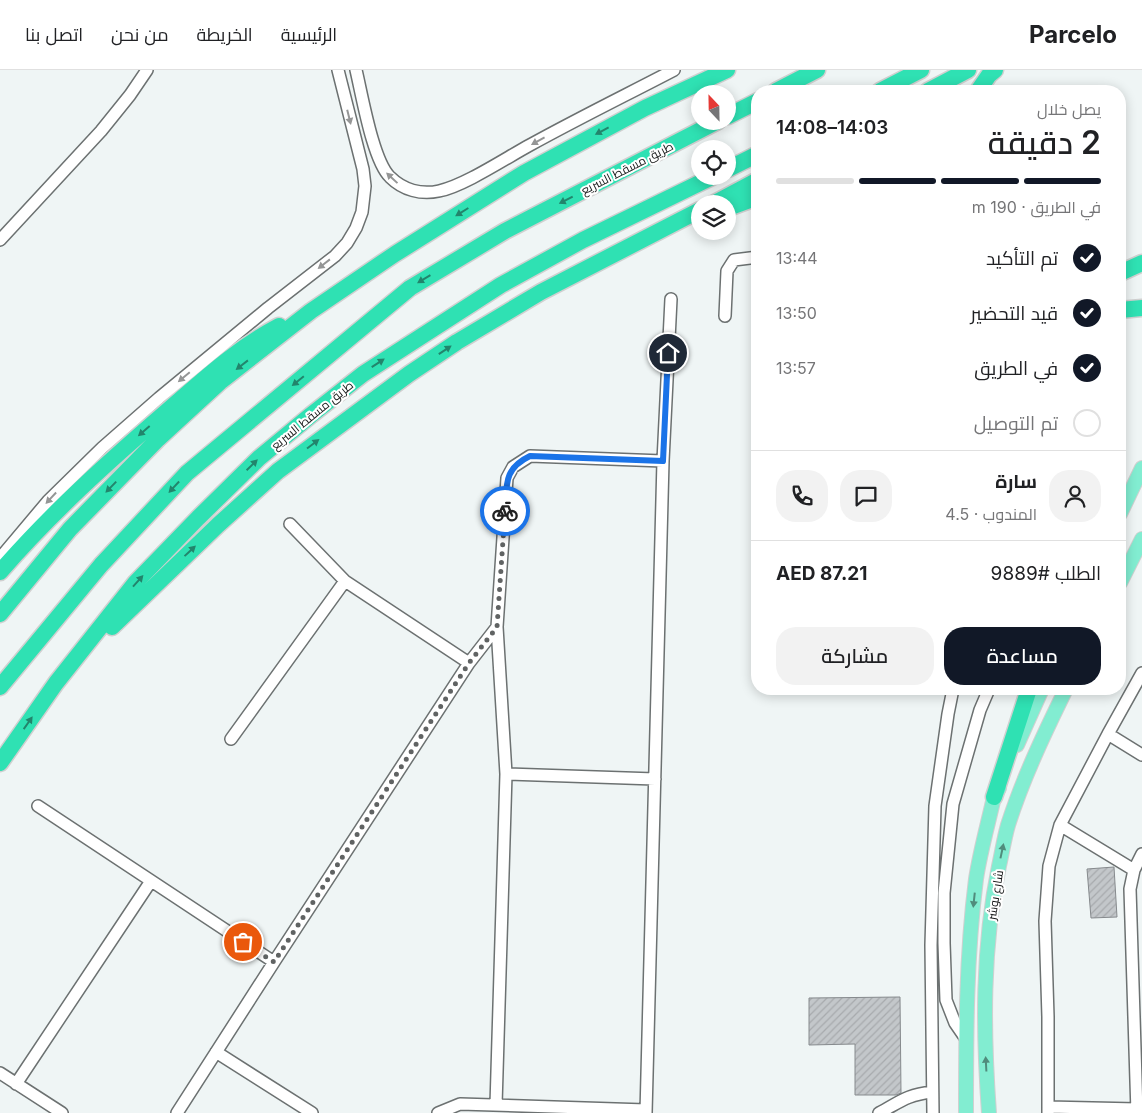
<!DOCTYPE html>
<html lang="ar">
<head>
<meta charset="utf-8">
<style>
	:root { --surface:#fff; --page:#f2f2f2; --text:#202124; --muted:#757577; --line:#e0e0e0; --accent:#111827 }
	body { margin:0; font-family:Inter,Cairo,sans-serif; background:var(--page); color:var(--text); direction:rtl; height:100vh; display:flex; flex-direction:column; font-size:19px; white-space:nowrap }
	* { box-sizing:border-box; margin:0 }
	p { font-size:16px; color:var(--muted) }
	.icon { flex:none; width:28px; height:28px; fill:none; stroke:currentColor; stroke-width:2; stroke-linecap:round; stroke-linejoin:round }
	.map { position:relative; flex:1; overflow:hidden; direction:ltr }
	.details { position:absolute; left:751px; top:15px; width:375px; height:610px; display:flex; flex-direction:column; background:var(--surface); border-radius:20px; box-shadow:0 2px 12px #0003; direction:rtl }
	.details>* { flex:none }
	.needle { width:32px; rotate:338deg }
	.fabs { position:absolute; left:691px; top:15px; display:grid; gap:10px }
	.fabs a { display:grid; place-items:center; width:45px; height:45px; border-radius:50%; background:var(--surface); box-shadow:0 2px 12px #0003; font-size:25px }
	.pin { position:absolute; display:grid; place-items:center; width:42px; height:42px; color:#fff; margin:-21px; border:2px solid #fff; border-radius:50%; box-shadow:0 1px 5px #0007 }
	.courier { position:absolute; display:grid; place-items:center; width:50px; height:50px; margin:-25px; border:4px solid #1a73e8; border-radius:50%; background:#fff; color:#222; box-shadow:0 1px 6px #0007 }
	.summary em { font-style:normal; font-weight:600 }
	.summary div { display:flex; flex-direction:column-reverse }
	.summary { display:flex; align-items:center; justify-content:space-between; height:85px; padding:0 25px }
	h1 { font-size:32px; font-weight:600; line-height:38px }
	.bar { display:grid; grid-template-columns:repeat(4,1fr); gap:8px 5px; align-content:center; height:60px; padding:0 25px }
	.bar i { height:6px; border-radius:4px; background:var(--line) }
	.bar .current { background:var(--accent) }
	.bar p { grid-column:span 4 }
	.line { display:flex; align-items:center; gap:12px; padding:0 25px; border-top:1px solid var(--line) }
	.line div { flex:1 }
	.round { display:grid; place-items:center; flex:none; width:52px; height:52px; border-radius:20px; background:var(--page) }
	ol { padding:0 25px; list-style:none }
	li { display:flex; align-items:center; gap:15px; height:55px }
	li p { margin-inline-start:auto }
	li .icon { padding:5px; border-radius:50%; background:var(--accent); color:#fff; stroke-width:4 }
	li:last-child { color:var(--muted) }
	li i { width:28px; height:28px; border:2px solid var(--line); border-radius:50% }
	.cta { display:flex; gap:10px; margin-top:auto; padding:10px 25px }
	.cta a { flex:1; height:58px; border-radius:20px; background:var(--accent); color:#fff; font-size:20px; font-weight:600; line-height:58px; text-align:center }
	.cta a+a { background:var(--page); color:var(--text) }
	header { display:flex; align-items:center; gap:30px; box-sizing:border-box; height:70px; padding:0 25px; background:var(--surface); border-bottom:1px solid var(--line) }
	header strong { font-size:24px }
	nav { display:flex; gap:28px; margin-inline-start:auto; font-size:18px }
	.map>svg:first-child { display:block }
</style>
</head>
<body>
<header>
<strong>Parcelo</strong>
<nav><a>الرئيسية</a><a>الخريطة</a><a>من نحن</a><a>اتصل بنا</a></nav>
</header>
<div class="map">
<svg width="1142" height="1043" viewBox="0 0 1142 1043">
	<defs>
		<pattern id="building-hatch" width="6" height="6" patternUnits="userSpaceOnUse" patternTransform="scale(1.25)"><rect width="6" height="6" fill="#c3c7ca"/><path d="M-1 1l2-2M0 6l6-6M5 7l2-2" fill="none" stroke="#a7aaad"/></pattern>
	</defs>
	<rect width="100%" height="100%" fill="#eff5f5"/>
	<!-- building -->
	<path fill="url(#building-hatch)" stroke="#868a8d" d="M 1114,797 L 1117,847 L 1091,848 L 1087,799 Z
		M 900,927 L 901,1023 L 896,1025 L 855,1025 L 855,974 L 809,975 L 809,928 Z"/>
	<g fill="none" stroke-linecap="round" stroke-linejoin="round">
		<defs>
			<path id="minor" d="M 356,0 C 362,25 373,91 390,107 C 403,120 421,125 439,121 C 464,116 506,88 530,75 C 577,49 626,25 674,0
				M 0,170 L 101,61 L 130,25 L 147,0
				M 725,246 L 727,201 L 734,190 L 758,187
				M 290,454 L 345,511 L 469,593 L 497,557
				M 0,488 L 48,431 L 102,378 L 159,328 L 268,238 L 335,186 L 347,173 L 356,158 L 362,142 L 365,116 L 363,99 L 338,0
				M 1108,664 L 1142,685
				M 231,669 L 345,511
				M 506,704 L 497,557 L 507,408 L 513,397 L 530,386 L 663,391
				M 38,736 L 274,892 L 177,1043
				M 1060,755 L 1134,800
				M 274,892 L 469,593
				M 966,969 L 955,953 L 946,930 L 944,873 L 944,823 L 953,734 L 980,640 L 989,619
				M 216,982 L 312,1043
				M 0,1003 L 62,1043
				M 16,1014 L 151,811
				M 496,1035 L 506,704 L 655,709
				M 1048,1037 L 1137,1039
				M 438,1043 L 460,1034 L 646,1040
				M 646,1043 L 663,391 L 671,229
				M 879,1043 C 900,1032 906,1025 932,1022
				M 933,1043 L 931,875 L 935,736 L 948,644 L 953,619
				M 1048,1043 L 1048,947 L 1045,851 L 1049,796 L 1060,755 L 1108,664 L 1142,603
				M 1137,1043 L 1130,819 L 1134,800 L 1142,784"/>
			<path id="major" d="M 1120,444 L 1142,398
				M 1120,513 L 1142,469
				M 1017,675 L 1042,619
				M 966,1043 C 966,965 966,887 976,809 C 980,782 988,754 994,727 L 999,718
				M 989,1043 C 983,960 982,878 999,796 C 1002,783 1004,769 1008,755 C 1023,708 1044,664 1066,619"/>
			<path id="highway" d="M 776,21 L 817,0
				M 880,21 L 921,0
				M 928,21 L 968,0
				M 978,21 L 989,5 L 995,0
				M 728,46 L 758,31
				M 728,99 L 758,84
				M 713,134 L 758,110
				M 728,138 L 758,127
				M 1120,203 L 1142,193
				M 1120,240 L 1142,238
				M 0,502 C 51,443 108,392 167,341 C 203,310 237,278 279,256
				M 0,544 L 70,459 L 158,369 L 220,312 L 311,241 L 395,184 L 524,103 L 645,38 L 727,0
				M 112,557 L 218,455 L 278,401 L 409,304 L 457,272 L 541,222 L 700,140
				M 0,617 L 101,495 L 187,403 L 410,218 L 505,161 L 718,51
				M 0,693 L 56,613 L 136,512 L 198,448 L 259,388 L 311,345 L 363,304 L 501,215 L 583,170 L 714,106
				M 994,727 L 1029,619"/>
		</defs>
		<!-- minor casing -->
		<use href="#minor" stroke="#6c7171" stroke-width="14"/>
		<!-- major casing -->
		<use href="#major" stroke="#d0d0d0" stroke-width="16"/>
		<!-- highway casing -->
		<use href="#highway" stroke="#d0d0d0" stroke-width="19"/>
		<!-- minor -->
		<use href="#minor" stroke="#fff" stroke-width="11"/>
		<!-- major -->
		<use href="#major" stroke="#82edd1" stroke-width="14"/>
		<!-- highway -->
		<use href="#highway" stroke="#2fe1b3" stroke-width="16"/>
	</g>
	<!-- one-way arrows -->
	<defs><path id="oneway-solid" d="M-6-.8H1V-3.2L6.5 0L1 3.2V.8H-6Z" transform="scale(1.25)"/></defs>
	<g fill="#959696">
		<use href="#oneway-solid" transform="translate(349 47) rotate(76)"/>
		<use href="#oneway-solid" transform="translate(538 71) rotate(151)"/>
		<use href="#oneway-solid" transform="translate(392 108) rotate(-137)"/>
		<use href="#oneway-solid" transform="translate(324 194) rotate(142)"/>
		<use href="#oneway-solid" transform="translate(184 307) rotate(140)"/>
		<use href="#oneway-solid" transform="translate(51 428) rotate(133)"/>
	</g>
	<g fill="#22856c">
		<use href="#oneway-solid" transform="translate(602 61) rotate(152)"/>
		<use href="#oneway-solid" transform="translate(566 130) rotate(153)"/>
		<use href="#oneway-solid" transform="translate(462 142) rotate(148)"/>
		<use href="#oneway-solid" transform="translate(424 209) rotate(149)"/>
		<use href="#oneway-solid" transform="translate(445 280) rotate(-34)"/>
		<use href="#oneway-solid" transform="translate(378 293) rotate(-33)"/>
		<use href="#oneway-solid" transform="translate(242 295) rotate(142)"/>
		<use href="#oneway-solid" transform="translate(298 311) rotate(141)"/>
		<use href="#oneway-solid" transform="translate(144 361) rotate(139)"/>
		<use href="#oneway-solid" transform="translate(313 374) rotate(-37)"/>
		<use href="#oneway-solid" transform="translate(252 395) rotate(-44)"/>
		<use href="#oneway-solid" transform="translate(111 417) rotate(134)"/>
		<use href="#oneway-solid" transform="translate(174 417) rotate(133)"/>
		<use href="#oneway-solid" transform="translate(190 481) rotate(-43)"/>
		<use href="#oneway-solid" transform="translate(138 511) rotate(-48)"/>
		<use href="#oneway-solid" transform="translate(28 653) rotate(-55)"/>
	</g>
	<g fill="#508c7c">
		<use href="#oneway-solid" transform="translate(1002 781) rotate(-78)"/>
		<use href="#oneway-solid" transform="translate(974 830) rotate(96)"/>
		<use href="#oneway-solid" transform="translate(986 994) rotate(-93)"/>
	</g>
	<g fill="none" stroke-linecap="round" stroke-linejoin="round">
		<!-- done -->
		<path stroke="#606363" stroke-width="5" stroke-dasharray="0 9" d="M 243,872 L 274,892 L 469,593 L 497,557 L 505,441"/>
		<!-- route -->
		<path stroke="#1a73e8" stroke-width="6" d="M 505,441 C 507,415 503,399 530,386 L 663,391 L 668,283"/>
	</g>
	<g text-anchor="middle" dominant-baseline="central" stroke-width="4" stroke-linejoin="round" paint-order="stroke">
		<!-- street labels -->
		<g font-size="12" fill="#131515" stroke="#fff">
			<text transform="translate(627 98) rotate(-27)">طريق مسقط السريع</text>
			<text transform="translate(312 345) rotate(-39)">طريق مسقط السريع</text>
			<text transform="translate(995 825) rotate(-81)">شارع بوشر</text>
		</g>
	</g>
</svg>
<div class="fabs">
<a><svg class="needle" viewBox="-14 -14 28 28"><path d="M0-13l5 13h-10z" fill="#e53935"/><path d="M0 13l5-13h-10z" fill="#757577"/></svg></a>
<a><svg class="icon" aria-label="locate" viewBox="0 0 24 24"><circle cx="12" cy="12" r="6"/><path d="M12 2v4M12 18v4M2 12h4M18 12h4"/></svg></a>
<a><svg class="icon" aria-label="layers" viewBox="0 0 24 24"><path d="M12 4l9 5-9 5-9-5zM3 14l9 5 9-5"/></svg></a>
</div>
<div class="pin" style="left:243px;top:872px;background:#ea580c"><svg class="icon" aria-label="bag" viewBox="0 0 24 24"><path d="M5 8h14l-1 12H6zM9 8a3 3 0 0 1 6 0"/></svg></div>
<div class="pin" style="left:668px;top:283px;background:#1f2937"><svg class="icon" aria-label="home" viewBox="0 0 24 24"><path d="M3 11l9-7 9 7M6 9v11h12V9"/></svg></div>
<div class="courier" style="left:505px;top:441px"><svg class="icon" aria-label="bike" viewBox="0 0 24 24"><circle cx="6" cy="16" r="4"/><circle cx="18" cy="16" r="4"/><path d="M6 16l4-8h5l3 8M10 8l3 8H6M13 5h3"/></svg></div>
<section class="details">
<div class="summary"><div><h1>2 دقيقة</h1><p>يصل خلال</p></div><em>14:03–14:08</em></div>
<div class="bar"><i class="current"></i><i class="current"></i><i class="current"></i><i></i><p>في الطريق · 190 m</p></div>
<ol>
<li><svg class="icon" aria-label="check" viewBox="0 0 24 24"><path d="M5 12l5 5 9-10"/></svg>تم التأكيد<p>13:44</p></li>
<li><svg class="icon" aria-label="check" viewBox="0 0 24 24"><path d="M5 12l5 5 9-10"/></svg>قيد التحضير<p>13:50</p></li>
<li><svg class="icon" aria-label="check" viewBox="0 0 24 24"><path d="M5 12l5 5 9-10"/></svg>في الطريق<p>13:57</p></li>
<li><i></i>تم التوصيل</li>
</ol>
<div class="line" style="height:90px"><a class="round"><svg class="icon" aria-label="person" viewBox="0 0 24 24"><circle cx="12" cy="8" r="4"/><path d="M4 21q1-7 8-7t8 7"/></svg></a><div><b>سارة</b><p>المندوب · 4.5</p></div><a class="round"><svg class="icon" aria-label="chat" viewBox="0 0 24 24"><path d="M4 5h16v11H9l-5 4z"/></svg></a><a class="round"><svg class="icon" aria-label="phone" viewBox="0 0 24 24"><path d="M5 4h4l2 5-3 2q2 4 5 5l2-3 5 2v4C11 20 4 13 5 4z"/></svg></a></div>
<div class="line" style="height:65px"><div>الطلب #9889</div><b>AED 87.21</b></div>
<div class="cta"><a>مساعدة</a><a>مشاركة</a></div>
</section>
</div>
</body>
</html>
